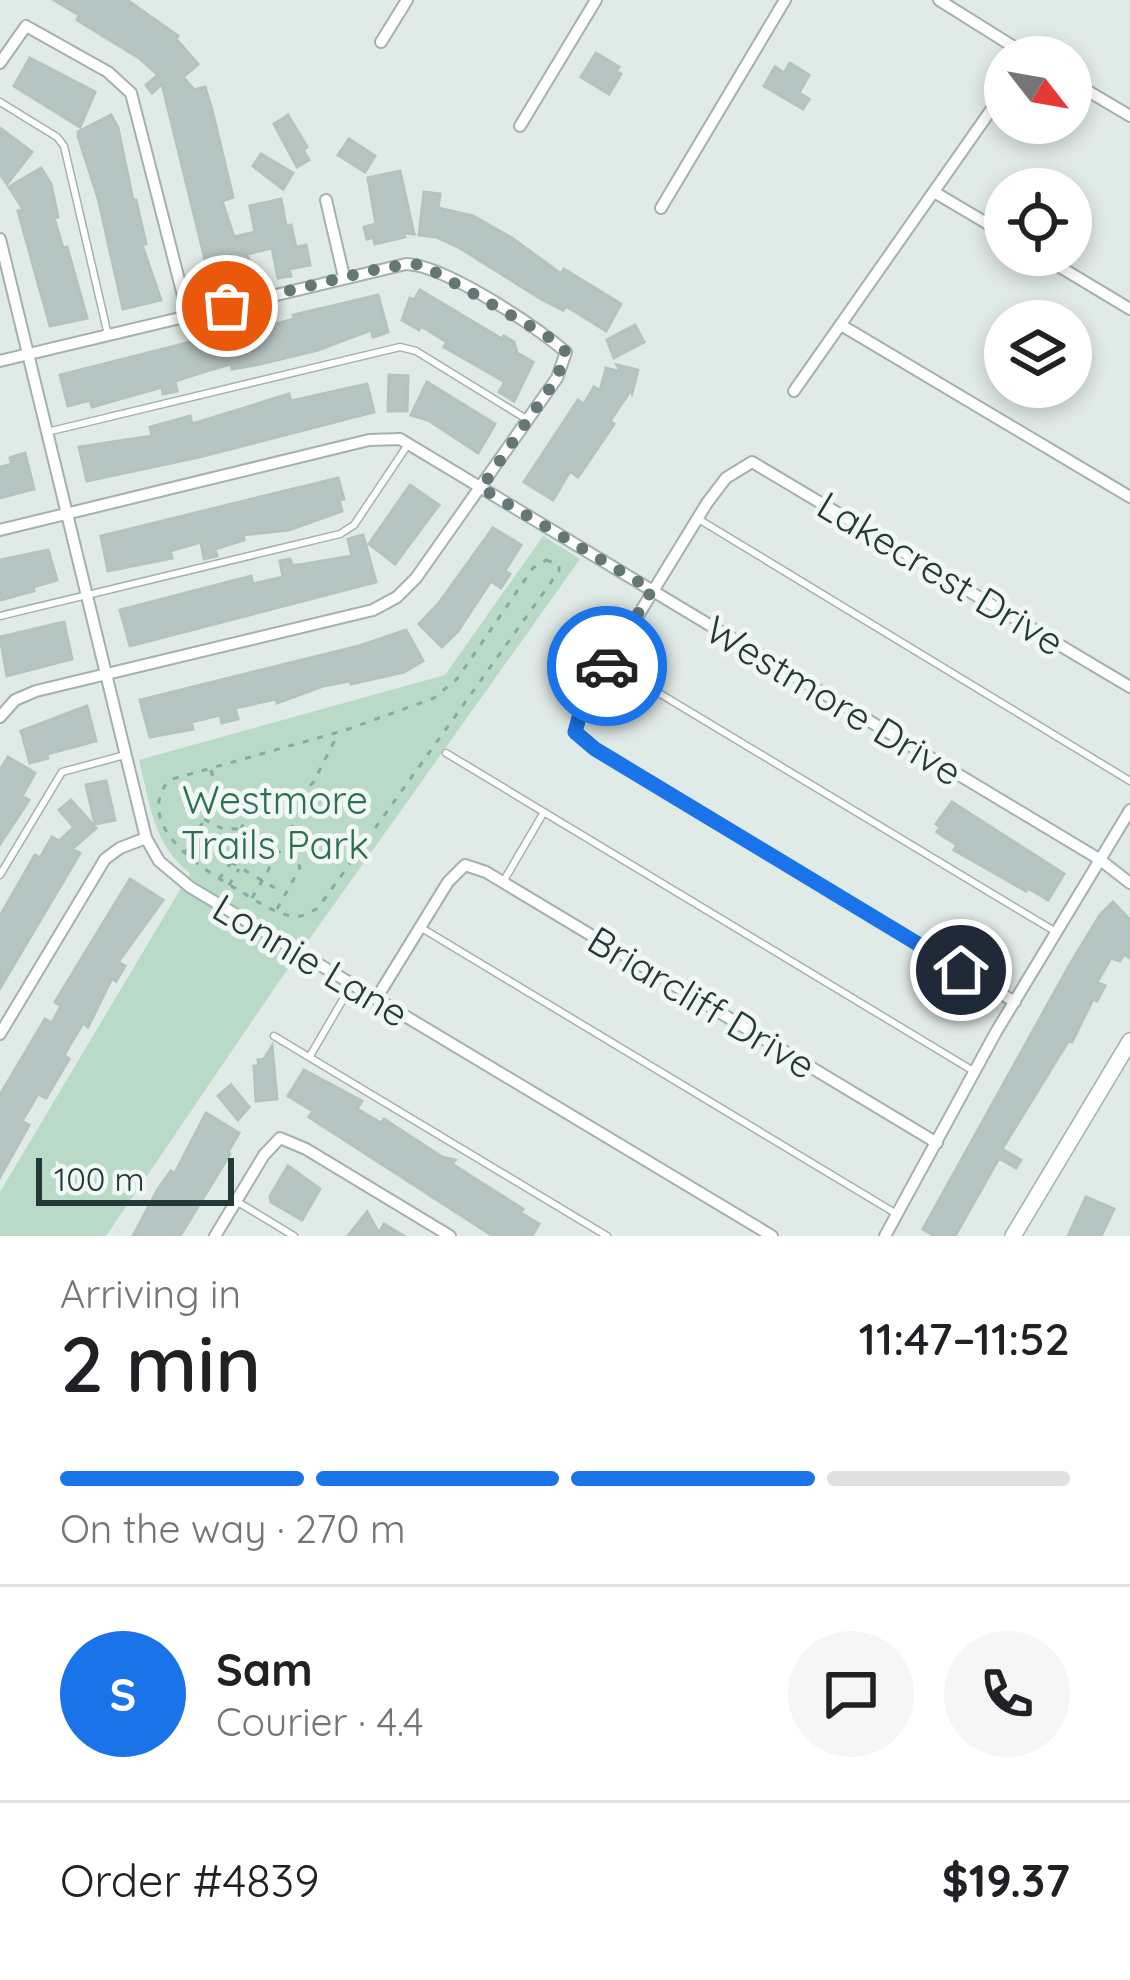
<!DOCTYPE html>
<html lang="en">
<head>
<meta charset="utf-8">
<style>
	:root { --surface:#fff; --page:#f6f6f6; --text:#202124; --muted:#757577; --line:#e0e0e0; --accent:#1a73e8 }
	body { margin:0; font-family:Quicksand,sans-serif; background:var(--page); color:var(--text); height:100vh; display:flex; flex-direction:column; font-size:45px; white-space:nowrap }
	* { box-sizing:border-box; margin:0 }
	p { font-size:39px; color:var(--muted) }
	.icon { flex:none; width:66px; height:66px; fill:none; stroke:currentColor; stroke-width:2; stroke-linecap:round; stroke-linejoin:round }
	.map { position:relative; height:1236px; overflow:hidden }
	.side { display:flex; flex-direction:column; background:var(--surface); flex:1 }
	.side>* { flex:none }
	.needle { width:78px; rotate:121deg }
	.fabs { position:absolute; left:984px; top:36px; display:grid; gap:24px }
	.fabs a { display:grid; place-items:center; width:108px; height:108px; border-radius:50%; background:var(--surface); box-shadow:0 6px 18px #0003; font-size:60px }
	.scale { position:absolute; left:36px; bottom:30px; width:198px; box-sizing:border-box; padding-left:12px; border:6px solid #223937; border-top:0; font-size:33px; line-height:42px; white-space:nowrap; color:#223937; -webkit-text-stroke:9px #f0f7f5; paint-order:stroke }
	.pin { position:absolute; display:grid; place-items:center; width:102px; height:102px; color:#fff; margin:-51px; border:6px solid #fff; border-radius:50%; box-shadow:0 3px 12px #0007 }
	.courier { position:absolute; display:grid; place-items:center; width:120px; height:120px; margin:-60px; border:9px solid #1a73e8; border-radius:50%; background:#fff; color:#222; box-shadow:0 3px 15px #0007 }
	.headline em { font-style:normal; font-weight:600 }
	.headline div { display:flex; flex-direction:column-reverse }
	.headline { display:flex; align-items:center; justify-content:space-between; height:204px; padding:0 60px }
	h1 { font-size:78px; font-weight:600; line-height:90px }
	.bar { display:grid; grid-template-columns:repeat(4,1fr); gap:18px 12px; align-content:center; height:144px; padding:0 60px }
	.bar i { height:15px; border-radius:9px; background:var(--line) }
	.bar .active { background:var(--accent) }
	.bar p { grid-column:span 4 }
	.line { display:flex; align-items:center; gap:30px; padding:0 60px; border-top:3px solid var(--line) }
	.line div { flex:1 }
	.round { display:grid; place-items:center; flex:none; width:126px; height:126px; border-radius:63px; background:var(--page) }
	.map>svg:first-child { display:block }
</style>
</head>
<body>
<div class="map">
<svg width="1130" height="1236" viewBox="0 0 1130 1236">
	<rect width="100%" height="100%" fill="#e0eae7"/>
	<!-- green -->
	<path fill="#badac8" d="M 543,536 L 580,559 L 276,986 L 106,1236 L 0,1236 L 0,1192 L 190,873 C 153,845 150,803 139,760 L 445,675 Z"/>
	<!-- building -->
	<path fill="#b6c5c1" stroke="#b3c3bf" stroke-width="3" d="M 54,0 L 127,0 L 178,36 L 176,39 L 198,64 L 183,77 L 194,90 L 205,87 L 212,110 L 233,197 L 222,201 L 234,237 L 255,232 L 250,206 L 281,199 L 286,226 L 291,225 L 296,247 L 306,245 L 310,265 L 289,269 L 291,276 L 278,278 L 272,248 L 247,254 L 254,275 L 212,288 L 162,84 L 152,93 L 146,85 L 158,75 L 139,58 L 77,20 L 79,15 Z
		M 596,53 L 619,67 L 616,71 L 621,74 L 609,94 L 581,77 Z
		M 30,58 L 95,92 L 80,127 L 14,86 Z
		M 790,63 L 809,75 L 799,93 L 809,99 L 803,109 L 764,86 L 775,67 L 784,73 Z
		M 111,115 L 118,128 L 133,200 L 136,200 L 146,244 L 142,245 L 161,300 L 123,309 L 98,198 L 78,136 L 78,132 Z
		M 288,115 L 307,147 L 303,150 L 309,160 L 297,167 L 274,124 Z
		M 0,128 L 32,152 L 7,184 L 0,174 Z
		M 349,139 L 375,156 L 365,172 L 338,155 Z
		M 261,154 L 293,173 L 283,189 L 253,166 Z
		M 41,168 L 51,184 L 58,217 L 54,218 L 63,248 L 67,247 L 87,318 L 50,326 L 18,211 L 23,209 L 9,187 Z
		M 400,171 L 414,234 L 404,233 L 405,237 L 375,244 L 373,237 L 367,239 L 364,227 L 376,224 L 368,178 Z
		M 424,192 L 440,194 L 438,208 L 473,216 L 512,238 L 561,274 L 564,269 L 621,304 L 606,331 L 566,306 L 563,310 L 541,299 L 460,248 L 436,237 L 419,235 Z
		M 420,290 L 502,339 L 504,336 L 514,342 L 517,353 L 533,362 L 514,401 L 499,392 L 505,382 L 444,347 L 447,342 L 421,326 L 419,330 L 402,320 L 410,298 L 414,300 Z
		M 378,295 L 388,332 L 373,337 L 371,330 L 318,350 L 256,365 L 232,369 L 231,364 L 203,372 L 175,381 L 177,391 L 163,394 L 162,387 L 92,407 L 90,400 L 68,406 L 60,375 L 242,329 L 243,333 L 294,319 L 293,315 Z
		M 635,325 L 644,342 L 614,358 L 607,340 Z
		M 617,365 L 638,370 L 632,393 L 631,390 L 610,421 L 614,424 L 578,477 L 570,471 L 553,500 L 524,482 L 578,400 L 584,404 L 594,387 L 600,391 L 606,368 L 621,372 Z
		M 389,375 L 408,376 L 407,411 L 388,411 Z
		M 427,382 L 495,424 L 478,453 L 428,420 L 411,415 Z
		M 367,384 L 374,412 L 199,457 L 87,481 L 79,447 L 152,436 L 150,427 L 190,416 L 192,424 L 289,394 L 291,401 Z
		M 25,453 L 34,489 L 0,498 L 0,467 L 12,464 L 10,458 Z
		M 338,478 L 344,499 L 339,500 L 342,511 L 289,530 L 243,535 L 244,540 L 215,549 L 217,556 L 204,559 L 201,542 L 170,551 L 172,558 L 108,571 L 101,536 Z
		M 410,485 L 439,505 L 395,564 L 369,544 Z
		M 493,528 L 521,545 L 505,571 L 510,574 L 501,588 L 491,581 L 458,631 L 442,647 L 419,624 L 439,603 Z
		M 363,535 L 376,582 L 130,646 L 120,610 L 251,576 L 253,584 L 283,577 L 280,561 L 290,559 L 292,565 L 299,565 L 352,556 L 348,539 Z
		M 48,550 L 57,580 L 33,587 L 34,591 L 0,600 L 0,560 Z
		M 64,622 L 72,659 L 7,676 L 0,637 Z
		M 406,630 L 423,661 L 404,672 L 351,684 L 350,681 L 323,686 L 277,703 L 276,699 L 235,708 L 238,719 L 222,723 L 220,715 L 191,722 L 193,729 L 150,737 L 140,700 L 359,646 Z
		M 87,706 L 96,741 L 47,754 L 48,758 L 30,763 L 21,731 Z
		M 8,757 L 35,773 L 22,796 L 29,800 L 0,844 L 0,770 Z
		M 106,781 L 115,820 L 95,824 L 86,785 Z
		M 71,800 L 96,828 L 72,849 L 80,853 L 0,988 L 0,916 L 35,855 L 40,858 L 52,837 L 59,841 L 74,827 L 59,810 Z
		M 952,802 L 1064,874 L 1048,900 L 1028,888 L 1026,891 L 954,850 L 957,845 L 937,832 L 940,827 L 936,824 Z
		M 130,879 L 163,900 L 118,962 L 125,966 L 116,981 L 112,978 L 88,1027 L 83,1023 L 64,1055 L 69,1059 L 46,1098 L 38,1094 L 22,1121 L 29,1125 L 0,1177 L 0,1095 L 45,1019 L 52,1023 L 61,1006 L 55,1002 Z
		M 1113,902 L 1130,920 L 1130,958 L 1124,954 L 1120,961 L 1111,958 L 1097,982 L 1105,986 L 1097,1001 L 1093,999 L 1072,1042 L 1069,1040 L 1002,1149 L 1021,1160 L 1016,1168 L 999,1158 L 955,1236 L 934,1236 L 923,1229 L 1069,966 L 1100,915 Z
		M 272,1046 L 277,1099 L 256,1101 L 254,1066 L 259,1066 L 258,1060 L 264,1059 Z
		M 304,1070 L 362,1101 L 357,1109 L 381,1123 L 384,1119 L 442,1157 L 455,1160 L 452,1164 L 523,1209 L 521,1213 L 539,1224 L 532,1236 L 493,1236 L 309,1117 L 313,1111 L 288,1096 Z
		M 231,1085 L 249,1107 L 238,1120 L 218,1096 Z
		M 206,1113 L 239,1133 L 228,1152 L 230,1154 L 180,1236 L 133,1236 L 158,1189 L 171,1171 L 175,1173 Z
		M 288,1166 L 320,1189 L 302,1220 L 271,1202 L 270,1196 Z
		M 1086,1197 L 1114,1209 L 1101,1236 L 1068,1236 Z
		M 367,1212 L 379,1233 L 384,1224 L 404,1236 L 348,1236 Z"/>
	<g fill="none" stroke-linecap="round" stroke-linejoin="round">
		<defs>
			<path id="lane" d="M 0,102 L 57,137 L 64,146 L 108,335
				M 47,432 L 400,347 L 416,351 L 528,420
				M 700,520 L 1130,781
				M 0,616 L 340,534 L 354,525 L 407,446
				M 609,663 L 1056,932
				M 446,753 L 975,1072
				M 0,875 L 62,772 L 125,755
				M 503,882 L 544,812
				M 420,927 L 895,1213
				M 274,1036 L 607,1236
				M 310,1056 L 352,984
				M 236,1201 L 294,1236"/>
			<path id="street" d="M 939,0 L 1030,57
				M 381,42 L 407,0
				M 0,63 L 26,26 L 108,72 L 131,93 L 188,315
				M 1071,81 L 1130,116
				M 520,126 L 596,0
				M 934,192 L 1005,234
				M 326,200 L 344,277
				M 661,208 L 785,0
				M 0,239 L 146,838 L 159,861 L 190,887 L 772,1236
				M 1040,255 L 1130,309
				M 841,325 L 1130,497
				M 0,361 L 406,264 C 445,265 535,326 566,352 L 557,378 L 416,578 L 397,597 L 373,610 L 36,691 L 15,700 L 0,717
				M 794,391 L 1005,90
				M 0,530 L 369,440 L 400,439 L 1099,859 L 1130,883
				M 376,999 L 448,882 L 465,865 L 486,872 L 937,1143
				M 1015,1002 L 595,749 L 575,732 L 582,707 L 707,503 L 726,478 L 752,462 L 1130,687
				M 0,1034 L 105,859 L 120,848 L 146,838
				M 215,1236 L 264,1155 L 280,1138 L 306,1149 L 450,1236
				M 885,1236 L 996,1032 L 1130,810"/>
			<path id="secondary" d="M 1013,1236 L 1130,1041"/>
		</defs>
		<!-- lane casing -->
		<use href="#lane" stroke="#a3b1af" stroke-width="9"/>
		<!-- street casing -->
		<use href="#street" stroke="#a3b1af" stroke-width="14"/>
		<!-- secondary casing -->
		<use href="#secondary" stroke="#a0b5b1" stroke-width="18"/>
		<!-- path -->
		<path stroke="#82aca6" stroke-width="3" stroke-dasharray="6 9" stroke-linecap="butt" d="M 546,560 L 559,565 L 559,571 L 318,908 C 312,911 307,915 300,916 C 280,918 257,901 240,891 C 207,872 131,827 169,780 L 346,730 L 434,698 L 457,679 L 533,568 Z
			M 211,770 C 221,806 251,802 284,804 L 313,783 L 338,734
			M 226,798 L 231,828
			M 260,802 L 249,808 L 239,835 L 245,851 C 272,867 302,845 289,814 L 275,804
			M 204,819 L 221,828 L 238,829
			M 184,854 L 219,795
			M 231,862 L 280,891
			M 219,879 L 233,860 L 245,853
			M 229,885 L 239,869
			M 252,898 L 269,869 L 269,859
			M 277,909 L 300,868 L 298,862 L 280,854"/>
		<!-- lane -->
		<use href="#lane" stroke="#fff" stroke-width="6"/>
		<!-- street -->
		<use href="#street" stroke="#fff" stroke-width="10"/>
		<!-- secondary -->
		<use href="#secondary" stroke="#fff" stroke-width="15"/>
	</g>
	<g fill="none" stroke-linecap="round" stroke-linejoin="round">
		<!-- done -->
		<path stroke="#647775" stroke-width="12" stroke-dasharray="0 21.6" d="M 227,306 L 386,267 L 421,264 L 546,335 L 566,352 L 557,378 L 481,488 L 652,590 L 607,666"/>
		<!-- route -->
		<path stroke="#1a73e8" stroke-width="15" d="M 607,666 L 582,707 L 575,732 L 595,749 L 961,970"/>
	</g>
	<g text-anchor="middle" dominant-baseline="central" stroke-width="10" stroke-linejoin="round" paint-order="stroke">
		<!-- street labels -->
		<g font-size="39" fill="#223937" stroke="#f0f7f5">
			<text transform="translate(941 573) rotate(31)">Lakecrest Drive</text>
			<text transform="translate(834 700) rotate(31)">Westmore Drive</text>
			<text transform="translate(311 960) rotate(31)">Lonnie Lane</text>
			<text transform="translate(702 1002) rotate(31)">Briarcliff Drive</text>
		</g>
		<!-- park labels -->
		<g font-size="39" fill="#2e6e52" stroke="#f0f7f5">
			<text x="275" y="799">Westmore<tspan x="275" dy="45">Trails Park</tspan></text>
		</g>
	</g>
</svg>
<div class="fabs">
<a><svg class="needle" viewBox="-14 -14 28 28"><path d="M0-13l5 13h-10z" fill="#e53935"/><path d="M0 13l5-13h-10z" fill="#757577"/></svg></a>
<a><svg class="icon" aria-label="locate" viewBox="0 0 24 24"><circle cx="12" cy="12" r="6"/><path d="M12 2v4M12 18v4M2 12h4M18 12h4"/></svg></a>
<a><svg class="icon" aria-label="layers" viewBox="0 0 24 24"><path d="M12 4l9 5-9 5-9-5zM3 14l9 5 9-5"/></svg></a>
</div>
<div class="scale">100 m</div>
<div class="pin" style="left:227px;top:306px;background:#ea580c"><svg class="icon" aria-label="bag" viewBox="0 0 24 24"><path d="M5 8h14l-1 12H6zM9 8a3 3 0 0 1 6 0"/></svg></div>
<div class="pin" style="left:961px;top:970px;background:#1f2937"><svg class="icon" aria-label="home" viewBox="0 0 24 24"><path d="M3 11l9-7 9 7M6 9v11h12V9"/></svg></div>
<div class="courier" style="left:607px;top:666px"><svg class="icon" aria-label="car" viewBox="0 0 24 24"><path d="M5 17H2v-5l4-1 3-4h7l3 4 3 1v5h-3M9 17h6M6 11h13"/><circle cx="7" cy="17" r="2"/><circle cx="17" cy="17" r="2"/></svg></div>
</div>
<section class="side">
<div class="headline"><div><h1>2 min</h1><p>Arriving in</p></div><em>11:47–11:52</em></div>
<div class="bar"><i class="active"></i><i class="active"></i><i class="active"></i><i></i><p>On the way · 270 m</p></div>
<div class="line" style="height:216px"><b class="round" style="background:var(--accent);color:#fff">S</b><div><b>Sam</b><p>Courier · 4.4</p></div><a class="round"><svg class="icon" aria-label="chat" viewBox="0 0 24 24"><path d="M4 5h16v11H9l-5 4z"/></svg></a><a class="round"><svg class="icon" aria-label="phone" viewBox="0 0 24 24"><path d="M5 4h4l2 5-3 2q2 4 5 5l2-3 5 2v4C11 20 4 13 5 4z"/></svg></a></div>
<div class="line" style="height:156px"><div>Order #4839</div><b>$19.37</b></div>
</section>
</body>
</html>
